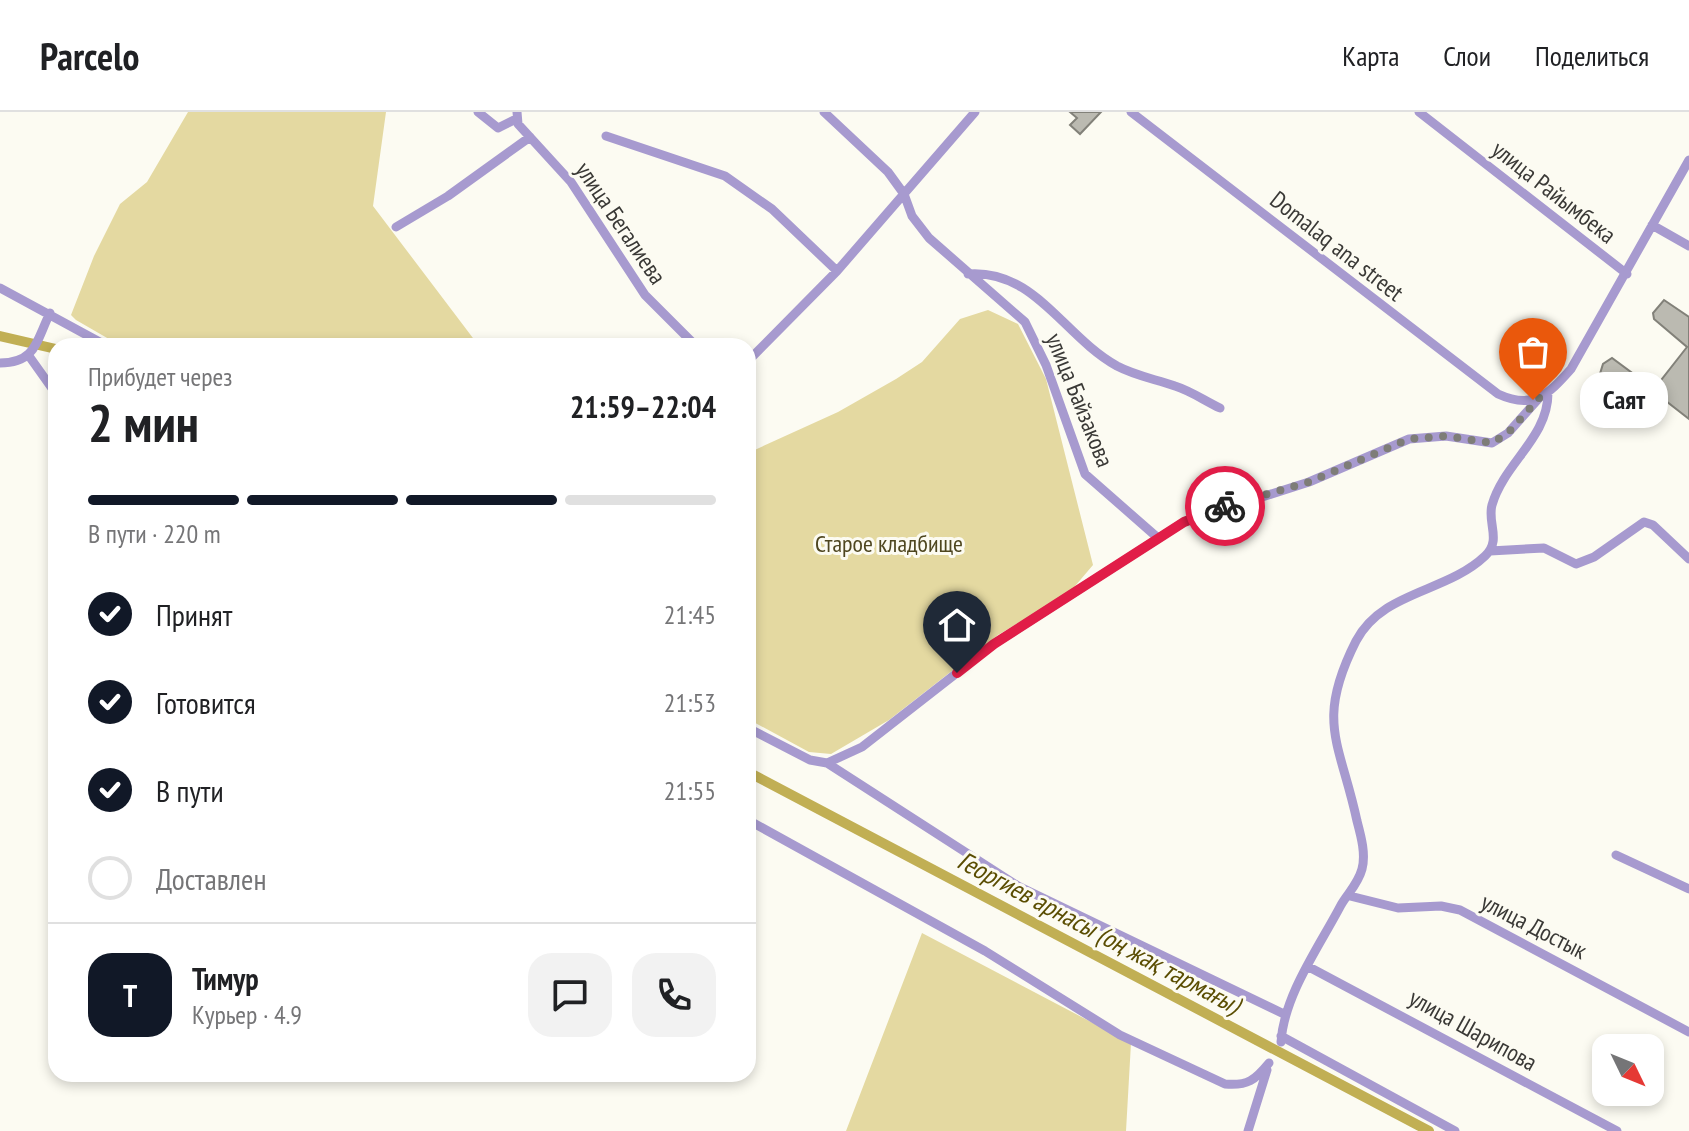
<!DOCTYPE html>
<html lang="ru">
<head>
<meta charset="utf-8">
<style>
	:root { --surface:#fff; --page:#f2f2f2; --text:#202124; --muted:#757577; --line:#e0e0e0; --accent:#111827 }
	body { margin:0; font-family:"PT Sans Narrow",sans-serif; background:var(--page); color:var(--text); height:100vh; display:flex; flex-direction:column; font-size:30px; white-space:nowrap }
	* { box-sizing:border-box; margin:0 }
	p { font-size:26px; color:var(--muted) }
	.icon { flex:none; width:44px; height:44px; fill:none; stroke:currentColor; stroke-width:2; stroke-linecap:round; stroke-linejoin:round }
	.map { position:relative; flex:1; overflow:hidden }
	.side { position:absolute; left:48px; top:226px; width:708px; height:744px; display:flex; flex-direction:column; background:var(--surface); border-radius:24px; box-shadow:0 4px 12px #0003 }
	.side>* { flex:none }
	.needle { width:52px; rotate:133deg }
	.tools { position:absolute; left:1592px; top:922px; display:grid; gap:16px }
	.tools a { display:grid; place-items:center; width:72px; height:72px; border-radius:16px; background:var(--surface); box-shadow:0 4px 12px #0003; font-size:40px }
	.pin { position:absolute; display:grid; place-items:center; width:68px; height:68px; color:#fff; margin:-82px -34px; border-radius:50% 50% 50% 0; rotate:-45deg; box-shadow:0 0 8px #0007 }
	.pin .icon { rotate:45deg }
	.courier { position:absolute; display:grid; place-items:center; width:80px; height:80px; margin:-40px; border:6px solid #e11d48; border-radius:50%; background:#fff; color:#222; box-shadow:0 2px 10px #0007 }
	.bubble { position:absolute; height:56px; border-radius:24px; background:var(--surface); box-shadow:0 4px 12px #0003; font-size:26px; font-weight:700; line-height:56px; text-align:center }
	.head em { font-style:normal; font-weight:700 }
	.head div { display:flex; flex-direction:column-reverse }
	.head { display:flex; align-items:center; justify-content:space-between; height:136px; padding:0 40px }
	h1 { font-size:52px; font-weight:700; line-height:60px }
	.bar { display:grid; grid-template-columns:repeat(4,1fr); gap:12px 8px; align-content:center; height:96px; padding:0 40px }
	.bar i { height:10px; border-radius:6px; background:var(--line) }
	.bar .on { background:var(--accent) }
	.bar p { grid-column:span 4 }
	.line { display:flex; align-items:center; gap:20px; padding:0 40px; border-top:2px solid var(--line) }
	.line div { flex:1 }
	.round { display:grid; place-items:center; flex:none; width:84px; height:84px; border-radius:24px; background:var(--page) }
	ol { padding:0 40px; list-style:none }
	li { display:flex; align-items:center; gap:24px; height:88px }
	li p { margin-inline-start:auto }
	li .icon { padding:8px; border-radius:50%; background:var(--accent); color:#fff; stroke-width:4 }
	li:last-child { color:var(--muted) }
	li i { width:44px; height:44px; border:4px solid var(--line); border-radius:50% }
	header { display:flex; align-items:center; gap:48px; box-sizing:border-box; height:112px; padding:0 40px; background:var(--surface); border-bottom:2px solid var(--line) }
	header strong { font-size:38px }
	nav { display:flex; gap:44px; margin-inline-start:auto; font-size:28px }
	.map>svg:first-child { display:block }
</style>
</head>
<body>
<header>
<strong>Parcelo</strong>
<nav><a>Карта</a><a>Слои</a><a>Поделиться</a></nav>
</header>
<div class="map">
<svg width="1689" height="1019" viewBox="0 0 1689 1019">
	<rect width="100%" height="100%" fill="#fcfbf2"/>
	<!-- green -->
	<path fill="#e4d9a1" d="M 188,0 L 386,0 L 373,94 L 479,234 L 121,234 L 76,208 L 71,203 L 94,144 L 120,92 L 147,70 Z
		M 988,198 L 1018,212 L 1046,267 L 1093,453 L 1070,480 L 998,523 L 889,608 L 831,642 L 809,640 L 748,607 L 748,341 L 838,300 L 896,267 L 922,250 L 960,207 Z
		M 922,821 L 1131,931 L 1126,1019 L 846,1019 Z"/>
	<g fill="none" stroke-linecap="round" stroke-linejoin="round">
		<!-- canal -->
		<path stroke="#c1af54" stroke-width="10" d="M 0,224 L 56,237
			M 748,660 L 1429,1019"/>
	</g>
	<!-- building -->
	<path fill="#bbbab1" stroke="#828179" stroke-width="2" d="M 1070,0 L 1101,0 L 1080,22 L 1070,13 L 1077,6 Z
		M 1664,188 L 1689,205 L 1689,307 L 1662,286 L 1649,303 L 1599,265 L 1603,252 L 1612,246 L 1654,277 L 1687,235 L 1654,207 L 1653,201 Z"/>
	<g fill="none" stroke-linecap="round" stroke-linejoin="round">
		<!-- minor -->
		<path stroke="#a79acf" stroke-width="9" d="M 478,0 L 498,16 L 516,7
			M 517,0 L 518,12 L 571,70 L 645,183 L 696,234
			M 824,0 L 888,60 L 904,82 L 912,104 L 929,126 L 1025,210 L 1046,253 L 1085,362 L 1158,426
			M 1131,0 L 1498,282 C 1533,298 1548,283 1571,257 L 1689,48
			M 1419,0 L 1627,162
			M 606,24 L 725,64 L 772,97 L 837,159
			M 1652,113 L 1689,134
			M 396,115 L 448,84 L 530,25
			M 968,162 C 1035,157 1063,224 1117,254 C 1136,264 1155,267 1175,274 C 1191,279 1205,289 1220,296
			M 0,176 L 107,234
			M 29,244 L 56,282
			M 748,249 L 837,159 L 975,0
			M 0,251 C 36,251 36,229 50,201
			M 1490,439 L 1544,436 L 1576,452 L 1594,445 L 1644,410 L 1653,413 L 1689,447
			M 748,616 L 810,648 L 827,651 L 1018,774 L 1284,902
			M 827,651 L 862,635 L 994,532 L 1184,410 L 1309,370 L 1409,327 L 1446,324 L 1492,331 L 1508,321 L 1540,285
			M 748,708 L 985,839 L 1120,923 L 1225,972 C 1248,974 1255,968 1269,951
			M 1616,743 L 1689,777
			M 1350,784 L 1398,796 L 1441,794 L 1460,798 L 1689,920
			M 1309,855 L 1617,1019
			M 1281,924 L 1455,1019
			M 1281,930 C 1284,883 1319,835 1341,793 C 1348,781 1358,772 1362,757 C 1366,742 1361,724 1357,709 C 1340,630 1315,610 1356,529 C 1382,479 1446,481 1485,444 C 1502,428 1487,411 1492,393 C 1504,351 1548,326 1548,281
			M 1248,1019 L 1267,958"/>
	</g>
	<g fill="none" stroke-linecap="round" stroke-linejoin="round">
		<!-- done -->
		<path stroke="#7e7d78" stroke-width="8" stroke-dasharray="0 14.4" d="M 1225,394 L 1309,370 L 1409,327 L 1446,324 L 1492,331 L 1508,321 L 1540,285 L 1533,288"/>
		<!-- route -->
		<path stroke="#e11d48" stroke-width="10" d="M 957,561 L 994,532 L 1184,410 L 1225,394"/>
	</g>
	<g text-anchor="middle" dominant-baseline="central" stroke-width="6" stroke-linejoin="round" paint-order="stroke">
		<!-- street labels -->
		<g font-size="24" fill="#3a3936" stroke="#fcfbf2">
			<text transform="translate(1554 80) rotate(38)">улица Райымбека</text>
			<text transform="translate(621 111) rotate(56)">улица Бегалиева</text>
			<text transform="translate(1337 134) rotate(38)">Domalaq ana street</text>
			<text transform="translate(1080 288) rotate(68)">улица Байзакова</text>
			<text transform="translate(1534 814) rotate(27)">улица Достык</text>
			<text transform="translate(1473 918) rotate(29)">улица Шарипова</text>
		</g>
		<!-- park labels -->
		<g font-size="24" fill="#4e461f" stroke="#fcfbf2">
			<text x="889" y="431">Старое кладбище</text>
		</g>
		<!-- water labels -->
		<g font-size="26" font-style="italic" fill="#5a4d02" stroke="#fcfbf2">
			<text transform="translate(1099 820) rotate(28)">Георгиев арнасы (оң жақ тармағы)</text>
		</g>
	</g>
</svg>
<div class="tools">
<a><svg class="needle" viewBox="-14 -14 28 28"><path d="M0-13l5 13h-10z" fill="#e53935"/><path d="M0 13l5-13h-10z" fill="#757577"/></svg></a>
</div>
<div class="pin" style="left:1533px;top:288px;background:#ea580c"><svg class="icon" aria-label="bag" viewBox="0 0 24 24"><path d="M5 8h14l-1 12H6zM9 8a3 3 0 0 1 6 0"/></svg></div>
<div class="pin" style="left:957px;top:561px;background:#1f2937"><svg class="icon" aria-label="home" viewBox="0 0 24 24"><path d="M3 11l9-7 9 7M6 9v11h12V9"/></svg></div>
<div class="courier" style="left:1225px;top:394px"><svg class="icon" aria-label="bike" viewBox="0 0 24 24"><circle cx="6" cy="16" r="4"/><circle cx="18" cy="16" r="4"/><path d="M6 16l4-8h5l3 8M10 8l3 8H6M13 5h3"/></svg></div>
<div class="bubble" style="left:1580px;top:260px;width:88px">Саят</div>
<section class="side">
<div class="head"><div><h1>2 мин</h1><p>Прибудет через</p></div><em>21:59–22:04</em></div>
<div class="bar"><i class="on"></i><i class="on"></i><i class="on"></i><i></i><p>В пути · 220 m</p></div>
<ol>
<li><svg class="icon" aria-label="check" viewBox="0 0 24 24"><path d="M5 12l5 5 9-10"/></svg>Принят<p>21:45</p></li>
<li><svg class="icon" aria-label="check" viewBox="0 0 24 24"><path d="M5 12l5 5 9-10"/></svg>Готовится<p>21:53</p></li>
<li><svg class="icon" aria-label="check" viewBox="0 0 24 24"><path d="M5 12l5 5 9-10"/></svg>В пути<p>21:55</p></li>
<li><i></i>Доставлен</li>
</ol>
<div class="line" style="height:144px"><b class="round" style="background:var(--accent);color:#fff">Т</b><div><b>Тимур</b><p>Курьер · 4.9</p></div><a class="round"><svg class="icon" aria-label="chat" viewBox="0 0 24 24"><path d="M4 5h16v11H9l-5 4z"/></svg></a><a class="round"><svg class="icon" aria-label="phone" viewBox="0 0 24 24"><path d="M5 4h4l2 5-3 2q2 4 5 5l2-3 5 2v4C11 20 4 13 5 4z"/></svg></a></div>
</section>
</div>
</body>
</html>
